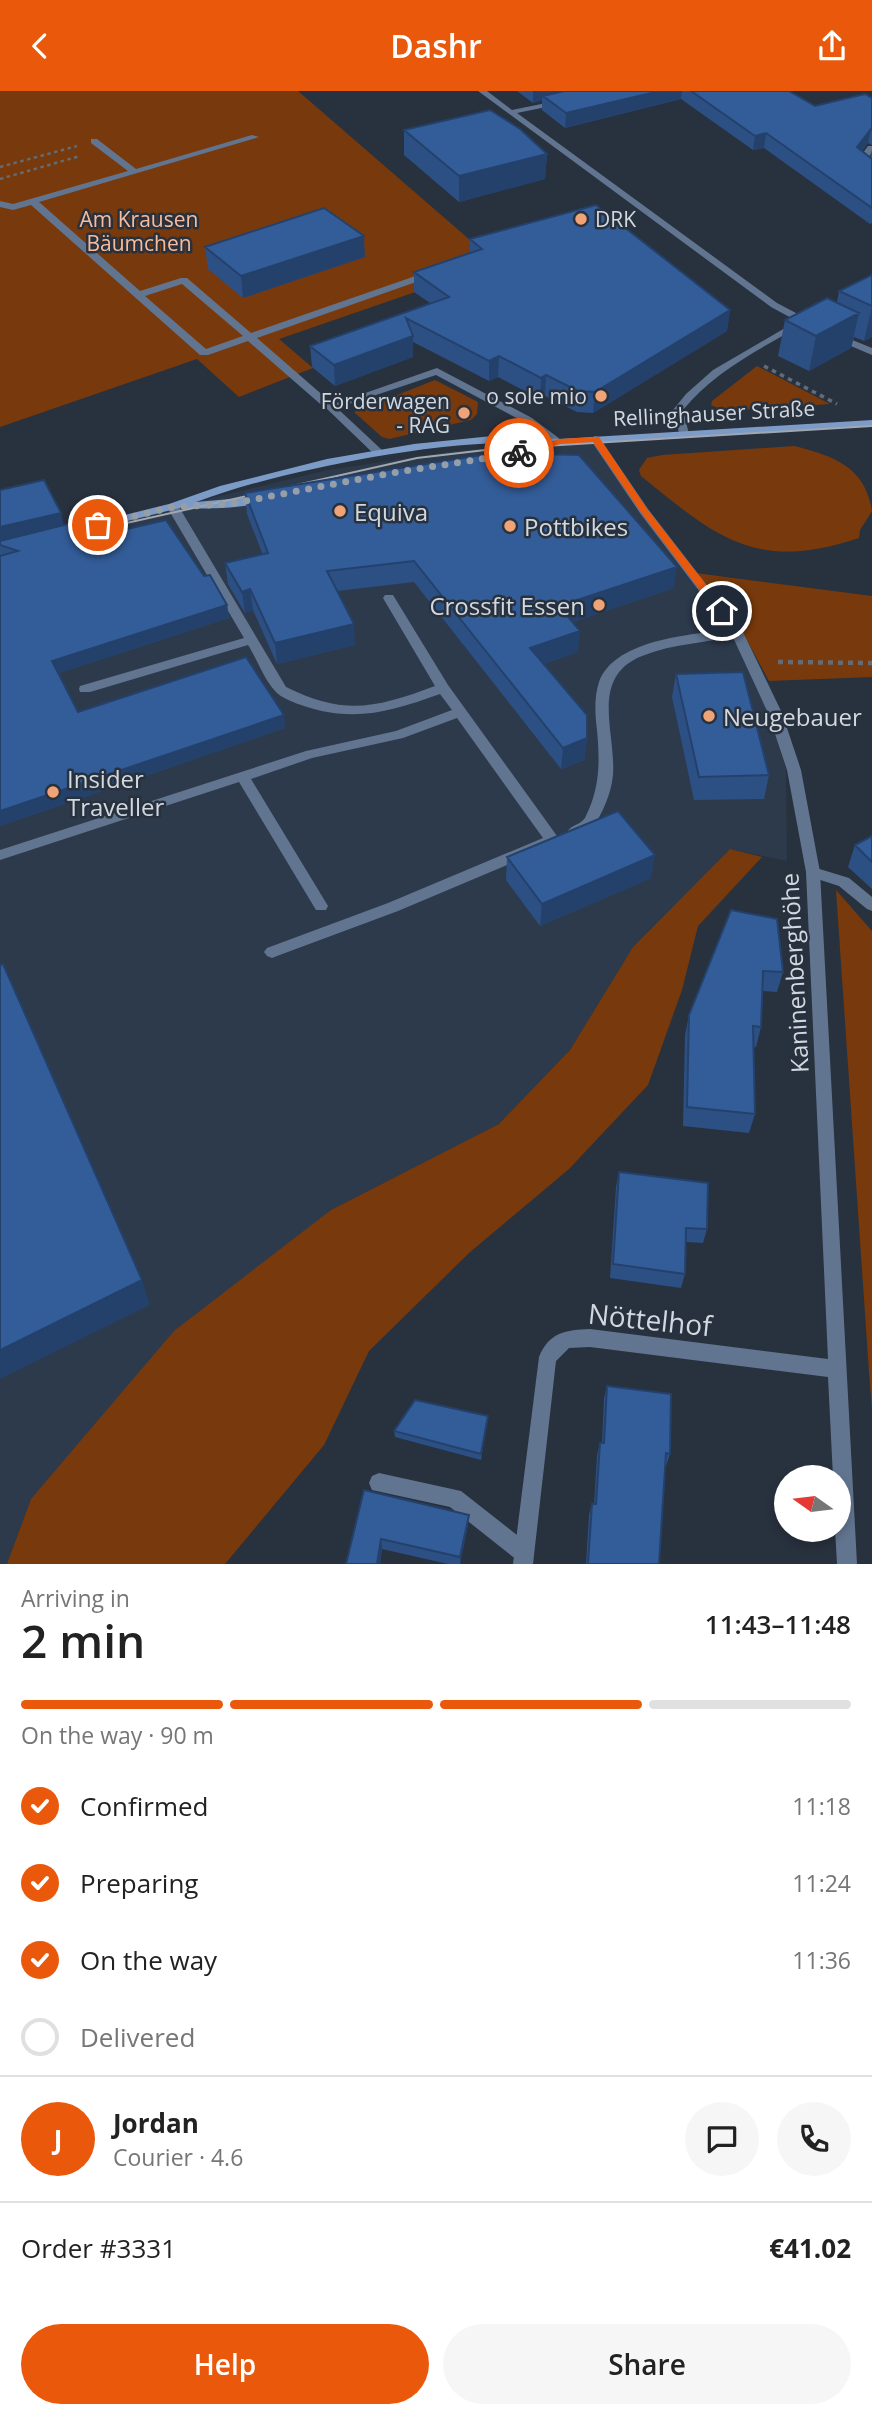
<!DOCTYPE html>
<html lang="en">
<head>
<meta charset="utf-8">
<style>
	:root { --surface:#fff; --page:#f6f6f6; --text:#222; --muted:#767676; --line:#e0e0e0; --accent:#ea580c }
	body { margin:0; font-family:"Open Sans",sans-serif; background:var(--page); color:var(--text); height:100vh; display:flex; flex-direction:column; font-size:26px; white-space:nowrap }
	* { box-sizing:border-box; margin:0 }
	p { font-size:23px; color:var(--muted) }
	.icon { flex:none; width:38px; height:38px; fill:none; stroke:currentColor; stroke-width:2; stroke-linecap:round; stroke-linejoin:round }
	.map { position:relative; height:1473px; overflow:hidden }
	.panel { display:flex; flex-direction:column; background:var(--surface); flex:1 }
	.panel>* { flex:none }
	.needle { width:46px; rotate:284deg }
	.fabs { position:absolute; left:774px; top:1374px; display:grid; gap:14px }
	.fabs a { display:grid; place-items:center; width:77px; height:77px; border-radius:50%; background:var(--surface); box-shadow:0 4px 10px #0003; font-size:35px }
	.pin { position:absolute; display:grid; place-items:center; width:60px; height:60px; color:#fff; margin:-30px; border:4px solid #fff; border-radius:50%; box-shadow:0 2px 7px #0007 }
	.courier { position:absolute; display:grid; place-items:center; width:70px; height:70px; margin:-35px; border:5px solid #ea580c; border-radius:50%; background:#fff; color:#222; box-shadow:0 2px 9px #0007 }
	.summary em { font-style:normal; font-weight:600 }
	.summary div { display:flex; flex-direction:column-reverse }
	.summary { display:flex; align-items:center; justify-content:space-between; height:119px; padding:0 21px }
	h1 { font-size:46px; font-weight:600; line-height:52px }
	.bar { display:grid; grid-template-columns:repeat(4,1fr); gap:10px 7px; align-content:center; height:84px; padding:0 21px }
	.bar i { height:9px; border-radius:5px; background:var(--line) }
	.bar .on { background:var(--accent) }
	.bar p { grid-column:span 4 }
	.line { display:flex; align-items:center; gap:18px; padding:0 21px; border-top:2px solid var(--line) }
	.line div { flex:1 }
	.round { display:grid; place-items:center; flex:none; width:74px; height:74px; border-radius:37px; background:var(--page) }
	ol { padding:0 21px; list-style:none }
	li { display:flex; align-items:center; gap:21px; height:77px }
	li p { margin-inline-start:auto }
	li .icon { padding:7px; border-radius:50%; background:var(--accent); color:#fff; stroke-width:4 }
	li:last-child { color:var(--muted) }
	li i { width:38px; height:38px; border:4px solid var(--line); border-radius:50% }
	.cta { display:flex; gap:14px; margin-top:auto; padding:14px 21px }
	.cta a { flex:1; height:80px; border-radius:42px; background:var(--accent); color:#fff; font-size:28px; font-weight:600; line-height:80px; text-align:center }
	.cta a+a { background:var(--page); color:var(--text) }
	header { display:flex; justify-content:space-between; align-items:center; height:91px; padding:0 21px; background:var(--accent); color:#fff; font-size:32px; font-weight:600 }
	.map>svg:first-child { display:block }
</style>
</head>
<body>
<header><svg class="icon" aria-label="back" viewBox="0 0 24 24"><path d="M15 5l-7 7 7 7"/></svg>Dashr<svg class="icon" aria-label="share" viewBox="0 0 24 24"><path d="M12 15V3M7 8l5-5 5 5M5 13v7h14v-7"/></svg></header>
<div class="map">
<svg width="872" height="1473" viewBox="0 0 872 1473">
	<rect width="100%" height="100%" fill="#28313e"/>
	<!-- built -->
	<path fill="#2d3a4c" d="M 595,349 L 730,538 L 769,623 L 786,678 L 787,770 L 730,758 L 633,856 L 570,959 L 499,1033 L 331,1119 L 31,1408 L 7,1473 L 0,1473 L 0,458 L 328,379 L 454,360 Z"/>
	<!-- green -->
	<path fill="#783a0c" d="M 0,0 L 298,0 L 485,162 L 482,178 L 279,248 L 313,277 L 239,306 L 197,268 L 0,336 Z
		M 757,275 L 830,313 L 724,320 L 711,314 L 712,310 Z
		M 435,289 L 478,311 L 477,323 L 471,329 L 389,348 L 382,346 L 354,321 Z
		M 794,355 C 833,365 865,375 872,420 L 860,439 L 859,447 C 757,481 718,448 641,385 L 639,379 L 647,367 L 662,364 Z
		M 695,482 L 872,505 L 872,586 L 769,590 L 742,540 Z
		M 730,758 L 762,766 L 698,835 L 682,899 L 648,994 L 569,1078 L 469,1162 L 369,1260 L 324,1354 L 225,1473 L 7,1473 L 31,1408 L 174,1240 L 331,1119 L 499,1033 L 570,959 L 633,856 Z
		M 836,799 L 872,840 L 872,1318 L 869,1281 Z"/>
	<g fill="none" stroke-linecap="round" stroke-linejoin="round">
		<!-- path-far2 -->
		<path stroke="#636b76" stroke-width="2.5" stroke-dasharray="3.5 3.5" stroke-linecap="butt" d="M 0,76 L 77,55
			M 0,88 L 80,65"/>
		<!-- path-far1 -->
		<path stroke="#636b76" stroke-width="3.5" stroke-dasharray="4.5 4.5" stroke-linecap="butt" d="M 764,275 L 837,313"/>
		<!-- path -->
		<path stroke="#636b76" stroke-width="4.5" stroke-dasharray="5 5" stroke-linecap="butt" d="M 778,571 L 872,572"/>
		<!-- lane -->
		<path fill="#627590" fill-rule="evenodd" d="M 252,44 L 259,46 L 39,111 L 140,200 L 181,187 L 187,187 L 251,242 L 427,181 L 433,181 L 433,185 L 257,247 L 334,314 L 334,318 L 326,318 L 248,250 L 208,264 L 200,264 L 31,114 L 13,119 L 0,116 L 0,110 L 13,113 L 128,80 L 91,52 L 91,48 L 97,48 L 136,78 ZM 182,193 L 243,245 L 206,258 L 145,205 Z
			M 173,413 L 179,416 L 286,596 C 344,625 376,617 435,595 L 383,507 L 385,504 L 393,504 L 448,594 L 557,745 L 559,749 L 557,753 L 398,820 L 277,865 L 272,867 L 267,865 L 264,861 L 267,857 L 388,812 L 543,747 L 457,627 L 403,647 L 312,667 L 251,688 L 328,815 L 326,819 L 316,819 L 239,691 L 0,769 L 0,759 L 306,660 L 396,640 L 452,619 L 440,603 C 392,620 355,632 304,615 C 295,612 281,607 275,600 C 264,588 257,568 248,554 L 90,601 L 80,601 L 79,598 L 80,595 L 244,547 L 167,416 Z
			M 737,537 L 743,541 L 741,544 C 708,552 674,552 642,565 C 589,586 616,641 613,684 C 611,704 602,722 592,739 L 574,746 L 569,745 L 567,741 C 571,734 580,734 585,727 C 600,697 600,672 597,639 C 595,624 594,606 599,591 C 616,546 696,544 737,537 Z
			M 813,776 L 849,787 L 872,806 L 872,820 L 867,818 L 839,795 L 808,785 L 806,781 L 808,777 Z
			M 379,1382 L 461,1400 L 531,1455 L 534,1462 L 531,1469 L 524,1472 L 517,1469 L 450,1416 L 372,1399 L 369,1392 L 372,1385 Z"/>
		<!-- street -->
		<path fill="#627590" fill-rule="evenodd" d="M 478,0 L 487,0 L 512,19 L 561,9 L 561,13 L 517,22 L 777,212 L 813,231 L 813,235 L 801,232 L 800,235 C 758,259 714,281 683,319 L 689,343 L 684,346 L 680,345 L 673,319 L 686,303 L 713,279 L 797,230 L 771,216 Z
			M 868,55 L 872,55 L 872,61 L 866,70 L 872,76 L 872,83 L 857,70 Z
			M 835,242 L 872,257 L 872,264 L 832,247 L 832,243 Z
			M 437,277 L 532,327 L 564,351 L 559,354 L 555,353 L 524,331 L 436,284 L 337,317 L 383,360 L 383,364 L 375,364 L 325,316 Z
			M 595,345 L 599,346 L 648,418 L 743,541 L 782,622 L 801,679 L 820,781 L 857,1473 L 837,1473 L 835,1438 L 838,1438 L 838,1386 L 833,1386 L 828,1286 L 590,1256 L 569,1257 L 556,1270 L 533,1473 L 513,1473 L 539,1266 C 549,1241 566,1239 590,1238 L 828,1268 L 806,781 L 787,679 L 768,622 L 731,542 L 640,422 L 590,348 Z"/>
		<!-- secondary -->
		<path fill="#7d9bc7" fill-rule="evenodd" d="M 872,329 L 872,335 L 552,354 L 551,356 L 499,370 L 494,367 L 495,365 L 539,353 C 484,349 428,357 373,366 C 313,377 253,390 196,411 L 266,405 L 268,407 C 250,419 210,417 188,418 L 183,416 L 56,448 L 50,444 L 52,442 L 169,413 L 220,395 L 327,368 L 414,353 L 502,344 L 559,348 Z"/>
		<!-- tram -->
		<path stroke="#a0a7b1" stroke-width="2" d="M 55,448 L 417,367 L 494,358 L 872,335"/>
	</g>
	<!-- wall -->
	<path fill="#2c5084" d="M 517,0 L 789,0 L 815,15 L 872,7 L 872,54 L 868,52 L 862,60 L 870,67 L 872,58 L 872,132 L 870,133 L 764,57 L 753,59 L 681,8 L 565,37 L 542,19 L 542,9 L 533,12 Z
		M 404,39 L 547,63 L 545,88 L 459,111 L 404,64 Z
		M 470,148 L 730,219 L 727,240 L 593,322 L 577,321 L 545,305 L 540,308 L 498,286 L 489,290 L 413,251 L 413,266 L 335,295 L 312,276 L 310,255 L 430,212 L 414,201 L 414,181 L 470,162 Z
		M 205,156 L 365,166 L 243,207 L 208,178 Z
		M 872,184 L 872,246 L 864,250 L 854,246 L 851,257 L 809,280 L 778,265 L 785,229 L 837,211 L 839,200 Z
		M 0,399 L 63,434 L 79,449 L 204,485 L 227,514 L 229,527 L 59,582 L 78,621 L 285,637 L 0,735 Z
		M 245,402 L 674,497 L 573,531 L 578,561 L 544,573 L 587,647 L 584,669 L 561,678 L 414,491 L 337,500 L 355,554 L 277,573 L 253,519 L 245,522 L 228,493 L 225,472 L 263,464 L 247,423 Z
		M 676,583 L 769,684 L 764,708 L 694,709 L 672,606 Z
		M 872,745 L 872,798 L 848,776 L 855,754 Z
		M 507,766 L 651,787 L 540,835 L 506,789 Z
		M 731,819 L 783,881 L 777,901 L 763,900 L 761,936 L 756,956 L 753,956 L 755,1023 L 749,1042 L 683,1035 L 685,944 L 689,924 Z
		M 619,1081 L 707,1138 L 703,1152 L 686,1151 L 685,1183 L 681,1197 L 610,1187 L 616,1096 Z
		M 607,1295 L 670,1363 L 666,1375 L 665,1374 L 659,1473 L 586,1473 L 589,1424 L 592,1413 L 594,1413 L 597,1364 L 600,1352 L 602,1352 L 604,1307 Z
		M 488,1325 L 481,1369 L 395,1346 L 394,1340 Z
		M 364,1399 L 468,1434 L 460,1473 L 448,1473 L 382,1458 L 380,1473 L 346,1473 Z"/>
	<!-- shaded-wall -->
	<path fill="#24416b" d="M 533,0 L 584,0 L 543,5 L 542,9 L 533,12 Z
		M 660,0 L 682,0 L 681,8 L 565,37 L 566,22 Z
		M 871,38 L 868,52 L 854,70 L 857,56 Z
		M 766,42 L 764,57 L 753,59 L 755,45 Z
		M 547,63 L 545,88 L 459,111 L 459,85 Z
		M 364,145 L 365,166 L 243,207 L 241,185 Z
		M 872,215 L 872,246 L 864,250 Z
		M 730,219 L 727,240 L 593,322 L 595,301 Z
		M 859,222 L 851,257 L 809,280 L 816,245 Z
		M 413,245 L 413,266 L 335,295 L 334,274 Z
		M 499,265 L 498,286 L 489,290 L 489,270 Z
		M 546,284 L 545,305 L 540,308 L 541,287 Z
		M 61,422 L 64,435 L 0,450 L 0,436 Z
		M 677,476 L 674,497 L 558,536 L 559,515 Z
		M 250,498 L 253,519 L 245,522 L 242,501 Z
		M 227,514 L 229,527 L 56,583 L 52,570 Z
		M 354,533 L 355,554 L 277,573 L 275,552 Z
		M 580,540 L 578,561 L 529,578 L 530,557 Z
		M 284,624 L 285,637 L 0,735 L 0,720 Z
		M 587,647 L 584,669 L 561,678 L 563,657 Z
		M 655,764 L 651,787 L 540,835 L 542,813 Z
		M 142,1189 L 150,1214 L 0,1288 L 0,1259 Z
		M 469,1424 L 468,1434 L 460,1473 L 460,1466 Z
		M 381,1448 L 382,1458 L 380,1473 L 377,1473 Z"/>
	<!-- building -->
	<path fill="#335d99" stroke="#24416b" stroke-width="2" d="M 564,0 L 660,0 L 566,22 L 543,5 Z
		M 691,0 L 789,0 L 815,15 L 865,3 L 872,7 L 872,39 L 871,38 L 857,56 L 872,68 L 872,117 L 766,42 L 755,45 Z
		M 490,19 L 520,38 L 547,63 L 459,85 L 404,39 Z
		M 596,114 L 730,219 L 595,301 L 578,300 L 546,284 L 541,287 L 499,265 L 489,270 L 406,227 L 413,245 L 334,274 L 310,255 L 449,206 L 414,181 L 482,158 L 470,148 Z
		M 324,117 L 364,145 L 241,185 L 205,156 Z
		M 872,184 L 872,215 L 839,200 Z
		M 827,207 L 859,222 L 816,245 L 785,229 Z
		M 494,362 L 579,364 L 677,476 L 559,515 L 580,540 L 530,557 L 587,624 L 587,647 L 563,657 L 414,470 L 327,480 L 354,533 L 275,552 L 250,498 L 242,501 L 225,472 L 268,462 L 245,402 Z
		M 44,389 L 61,422 L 0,436 L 0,399 Z
		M 166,429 L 204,485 L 210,484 L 227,514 L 52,570 L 78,621 L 246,566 L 284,624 L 0,720 L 0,465 L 18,460 L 0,454 L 0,450 L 68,433 L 79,449 Z
		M 743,581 L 769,684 L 699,686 L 676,583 Z
		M 618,720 L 655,764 L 542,813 L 507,766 Z
		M 872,745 L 872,771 L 855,754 Z
		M 731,819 L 777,828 L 783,881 L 763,880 L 761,936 L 753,935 L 755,1023 L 687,1016 L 689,924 Z
		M 3,873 L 142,1189 L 0,1259 L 0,874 Z
		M 619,1081 L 708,1092 L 707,1138 L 686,1137 L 685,1183 L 613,1173 Z
		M 607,1295 L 671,1303 L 670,1363 L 666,1362 L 659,1473 L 588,1473 L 592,1413 L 596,1413 L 600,1352 L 604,1352 Z
		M 415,1309 L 488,1325 L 481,1363 L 394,1340 Z
		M 364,1399 L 469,1424 L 460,1466 L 381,1448 L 377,1473 L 346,1473 Z"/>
	<!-- route -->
	<path fill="#ea580c" d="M 599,346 L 647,418 L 725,518 L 725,523 L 718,523 L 641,421 L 593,351 L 560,353 L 519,365 L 514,362 L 559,348 Z"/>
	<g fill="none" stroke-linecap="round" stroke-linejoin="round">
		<!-- done -->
		<path stroke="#969ea7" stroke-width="7" stroke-dasharray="0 12.6" d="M 98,434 L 173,416 L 230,413 L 392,382 L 519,362"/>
	</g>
	<!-- markers -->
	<g fill="#efa377" stroke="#28313e" stroke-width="2.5">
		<circle cx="581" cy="128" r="7"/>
		<circle cx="601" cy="305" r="7"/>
		<circle cx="464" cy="322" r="7"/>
		<circle cx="340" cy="420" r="7"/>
		<circle cx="510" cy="435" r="7"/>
		<circle cx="599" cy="514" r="7"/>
		<circle cx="709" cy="625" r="7"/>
		<circle cx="53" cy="701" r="7"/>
	</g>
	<g text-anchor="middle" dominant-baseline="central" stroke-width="5" stroke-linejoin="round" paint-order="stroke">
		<!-- far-park labels -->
		<g font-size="21" fill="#f8bc9b" stroke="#28313e">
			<text x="139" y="128">Am Krausen<tspan x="139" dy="24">Bäumchen</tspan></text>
		</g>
		<!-- far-poi labels -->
		<g font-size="21" fill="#d2d8e0" stroke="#28313e" text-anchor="end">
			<text x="595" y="128" text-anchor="start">DRK</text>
			<text x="587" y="305">o sole mio</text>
			<text x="450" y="310">Förderwagen<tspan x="450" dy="24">- RAG</tspan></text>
		</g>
		<!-- far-street labels -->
		<g font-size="21" fill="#d2d8e0" stroke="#28313e">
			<text transform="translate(714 322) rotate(-3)">Rellinghauser Straße</text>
		</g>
		<!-- poi labels -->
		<g font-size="24" fill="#d2d8e0" stroke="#28313e" text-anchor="start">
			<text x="354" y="420">Equiva</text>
			<text x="524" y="435">Pottbikes</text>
			<text x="585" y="514" text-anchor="end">Crossfit Essen</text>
			<text x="723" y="625">Neugebauer</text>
			<text x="67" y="687">Insider<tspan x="67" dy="28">Traveller</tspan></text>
		</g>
		<!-- street labels -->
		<g font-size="24" fill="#d2d8e0" stroke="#28313e">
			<text transform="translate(794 882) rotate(-93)">Kaninenberghöhe</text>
		</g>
		<!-- near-street labels -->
		<g font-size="28" fill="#d2d8e0" stroke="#28313e">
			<text transform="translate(650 1228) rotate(6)">Nöttelhof</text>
		</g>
	</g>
</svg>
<div class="fabs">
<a><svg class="needle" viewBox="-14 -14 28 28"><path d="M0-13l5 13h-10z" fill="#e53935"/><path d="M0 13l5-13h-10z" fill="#767676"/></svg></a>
</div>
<div class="pin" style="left:98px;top:434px;background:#ea580c"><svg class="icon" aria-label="bag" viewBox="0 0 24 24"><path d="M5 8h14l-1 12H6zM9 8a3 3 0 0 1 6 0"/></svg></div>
<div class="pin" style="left:722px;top:520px;background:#1f2937"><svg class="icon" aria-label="home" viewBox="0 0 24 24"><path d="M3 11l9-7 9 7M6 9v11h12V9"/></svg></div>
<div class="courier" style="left:519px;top:362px"><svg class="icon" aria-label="bike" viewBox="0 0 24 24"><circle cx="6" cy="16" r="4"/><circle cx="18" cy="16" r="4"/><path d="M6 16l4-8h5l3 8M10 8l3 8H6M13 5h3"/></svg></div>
</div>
<section class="panel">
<div class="summary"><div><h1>2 min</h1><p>Arriving in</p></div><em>11:43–11:48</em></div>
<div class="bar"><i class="on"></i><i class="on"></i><i class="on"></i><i></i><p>On the way · 90 m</p></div>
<ol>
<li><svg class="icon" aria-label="check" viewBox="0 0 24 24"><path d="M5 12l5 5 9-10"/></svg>Confirmed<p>11:18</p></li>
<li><svg class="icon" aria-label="check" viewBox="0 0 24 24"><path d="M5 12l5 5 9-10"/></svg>Preparing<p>11:24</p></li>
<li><svg class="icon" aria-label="check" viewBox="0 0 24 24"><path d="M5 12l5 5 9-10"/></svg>On the way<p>11:36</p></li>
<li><i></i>Delivered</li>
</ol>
<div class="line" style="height:126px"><b class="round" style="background:var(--accent);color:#fff">J</b><div><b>Jordan</b><p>Courier · 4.6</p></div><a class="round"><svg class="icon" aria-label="chat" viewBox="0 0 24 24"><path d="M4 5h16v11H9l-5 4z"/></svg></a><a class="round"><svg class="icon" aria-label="phone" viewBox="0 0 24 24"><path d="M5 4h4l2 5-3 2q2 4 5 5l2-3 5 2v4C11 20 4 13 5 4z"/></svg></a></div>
<div class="line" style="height:91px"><div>Order #3331</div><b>€41.02</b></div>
<div class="cta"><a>Help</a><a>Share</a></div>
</section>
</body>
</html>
